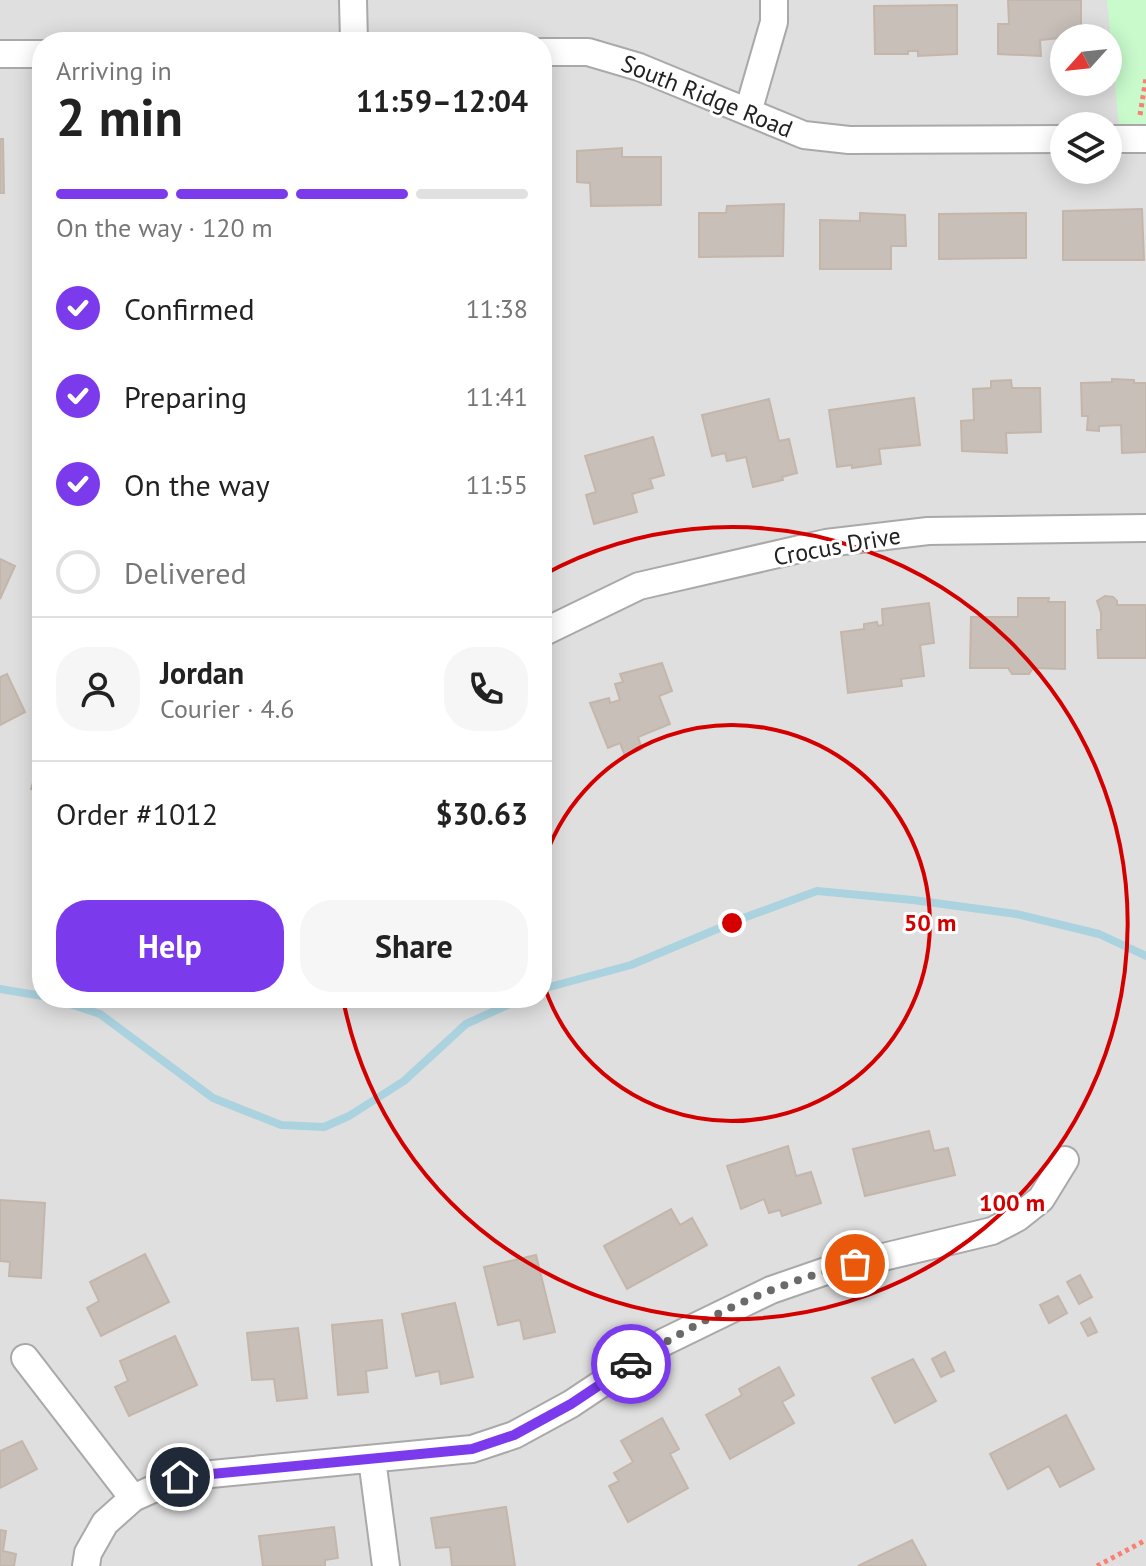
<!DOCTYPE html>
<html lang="en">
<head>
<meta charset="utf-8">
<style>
	:root { --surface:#fff; --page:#f6f6f6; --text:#222; --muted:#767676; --line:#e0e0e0; --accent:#7c3aed }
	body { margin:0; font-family:"PT Sans",sans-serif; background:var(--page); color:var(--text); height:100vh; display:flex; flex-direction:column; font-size:30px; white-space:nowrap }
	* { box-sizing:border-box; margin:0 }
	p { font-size:26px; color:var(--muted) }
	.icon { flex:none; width:44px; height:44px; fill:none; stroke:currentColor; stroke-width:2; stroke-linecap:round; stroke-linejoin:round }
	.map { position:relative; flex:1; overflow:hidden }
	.side { position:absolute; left:32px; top:32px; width:520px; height:976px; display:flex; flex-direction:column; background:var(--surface); border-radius:32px; box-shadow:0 4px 20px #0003 }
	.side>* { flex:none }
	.needle { width:52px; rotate:243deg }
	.tools { position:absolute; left:1050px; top:24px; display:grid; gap:16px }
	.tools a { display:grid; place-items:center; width:72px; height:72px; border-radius:50%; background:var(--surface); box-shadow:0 4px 20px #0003; font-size:40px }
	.pin { position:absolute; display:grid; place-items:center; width:68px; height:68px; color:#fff; margin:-34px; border:4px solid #fff; border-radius:50%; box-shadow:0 2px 8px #0007 }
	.courier { position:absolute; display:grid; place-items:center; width:80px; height:80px; margin:-40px; border:6px solid #7c3aed; border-radius:50%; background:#fff; color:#222; box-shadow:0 2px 10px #0007 }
	.overview em { font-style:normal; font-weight:800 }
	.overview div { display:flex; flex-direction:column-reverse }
	.overview { display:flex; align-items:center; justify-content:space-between; height:136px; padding:0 24px }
	h1 { font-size:52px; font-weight:800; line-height:60px }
	.bar { display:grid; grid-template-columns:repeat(4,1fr); gap:12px 8px; align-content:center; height:96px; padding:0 24px }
	.bar i { height:10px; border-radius:6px; background:var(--line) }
	.bar .active { background:var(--accent) }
	.bar p { grid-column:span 4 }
	.line { display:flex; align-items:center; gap:20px; padding:0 24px; border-top:2px solid var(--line) }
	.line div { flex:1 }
	.round { display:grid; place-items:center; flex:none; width:84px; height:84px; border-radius:32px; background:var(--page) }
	ol { padding:0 24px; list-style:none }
	li { display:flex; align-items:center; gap:24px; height:88px }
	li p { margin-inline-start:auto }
	li .icon { padding:8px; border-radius:50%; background:var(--accent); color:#fff; stroke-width:4 }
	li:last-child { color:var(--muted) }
	li i { width:44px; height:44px; border:4px solid var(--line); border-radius:50% }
	.action { display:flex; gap:16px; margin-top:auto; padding:16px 24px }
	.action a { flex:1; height:92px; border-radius:32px; background:var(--accent); color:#fff; font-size:32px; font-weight:800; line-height:92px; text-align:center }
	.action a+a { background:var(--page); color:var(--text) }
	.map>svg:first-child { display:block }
</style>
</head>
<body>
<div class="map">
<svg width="1146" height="1566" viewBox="0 0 1146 1566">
	<rect width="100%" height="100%" fill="#f2efe9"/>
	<!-- residential -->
	<path fill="#e0dfdf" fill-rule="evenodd" d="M 0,0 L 1146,0 L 1146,1566 L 0,1566 ZM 1064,38 L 1108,38 L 1108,82 L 1064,82 ZM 42,42 L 542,42 L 542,998 L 42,998 ZM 1064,126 L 1108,126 L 1108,170 L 1064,170 Z"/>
	<!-- park -->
	<path fill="#c8facc" d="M 1107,0 L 1146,0 L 1146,138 L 1120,138 Z"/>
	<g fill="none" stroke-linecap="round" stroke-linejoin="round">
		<!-- stream -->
		<path stroke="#aad3df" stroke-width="8" d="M 0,989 L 42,996
			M 542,989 L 631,965 L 746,917 L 817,891 L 913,900 L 1016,914 L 1099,934 L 1146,956
			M 52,998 L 100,1014 L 213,1098 L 281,1125 L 324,1127 L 349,1116 L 404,1081 L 466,1024 L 523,998"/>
	</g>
	<!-- building -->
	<path fill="#c7bfb8" stroke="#c4b6ab" stroke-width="2" d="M 1008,0 L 1081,0 L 1081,36 L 1040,40 L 1041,56 L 998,54 L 998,24 L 1009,24 Z
		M 957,5 L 957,54 L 918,56 L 918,51 L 908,51 L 908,54 L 875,54 L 874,6 Z
		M 0,139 L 3,139 L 4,193 L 0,193 Z
		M 622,148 L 622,157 L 661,157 L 661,205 L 591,206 L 590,183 L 577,182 L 577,151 Z
		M 784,204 L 783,256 L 699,257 L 699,213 L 726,213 L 727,206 Z
		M 1142,209 L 1144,260 L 1063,260 L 1063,211 Z
		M 860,213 L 905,215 L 906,246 L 891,246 L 891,269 L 820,269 L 820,220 L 860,221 Z
		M 1026,213 L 1026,258 L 939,259 L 939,214 Z
		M 1112,379 L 1134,380 L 1134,383 L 1146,383 L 1146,452 L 1122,453 L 1121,425 L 1099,426 L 1099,431 L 1087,430 L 1088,416 L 1082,416 L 1081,383 L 1112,382 Z
		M 1011,380 L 1012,388 L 1040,388 L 1041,432 L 1006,433 L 1007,453 L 962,451 L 961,421 L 974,420 L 973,389 L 991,388 L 991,381 Z
		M 914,398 L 920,445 L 879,449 L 881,464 L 852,468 L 852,465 L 837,467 L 829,410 Z
		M 769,399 L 779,441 L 789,439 L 797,473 L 782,477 L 783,480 L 753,487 L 746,457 L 727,461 L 725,453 L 712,456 L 702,415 Z
		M 653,437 L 664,475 L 650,479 L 653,488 L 632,494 L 637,512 L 594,524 L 586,495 L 596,492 L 585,456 Z
		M 0,559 L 15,566 L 0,599 Z
		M 1105,596 L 1113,597 L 1117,601 L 1117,605 L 1146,605 L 1146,658 L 1098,658 L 1097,630 L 1101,630 L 1101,613 L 1097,601 Z
		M 1018,598 L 1049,598 L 1048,602 L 1065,602 L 1065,669 L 1033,668 L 1029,674 L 1012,674 L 1008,668 L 970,668 L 971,617 L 1018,617 Z
		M 929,603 L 934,643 L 920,645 L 924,676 L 901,679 L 902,686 L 848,693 L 841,632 L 864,629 L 864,624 L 877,622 L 878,626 L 883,625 L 882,609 Z
		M 662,663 L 672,691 L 659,696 L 670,724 L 638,737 L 642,749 L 625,756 L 620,743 L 608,748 L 590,703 L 609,698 L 610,703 L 620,700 L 615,684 L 623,682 L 620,674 Z
		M 7,674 L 25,712 L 0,725 L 0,677 Z
		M 42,755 L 42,793 L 31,789 Z
		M 929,1131 L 934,1151 L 948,1148 L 955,1175 L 865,1196 L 853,1149 Z
		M 788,1146 L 796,1176 L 811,1172 L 821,1203 L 782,1216 L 780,1210 L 769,1213 L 764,1199 L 741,1209 L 727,1166 Z
		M 0,1200 L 45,1203 L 41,1278 L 9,1276 L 10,1262 L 0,1261 Z
		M 671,1209 L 680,1225 L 692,1218 L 707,1245 L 627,1289 L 604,1246 Z
		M 145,1254 L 169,1302 L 101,1336 L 87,1308 L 99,1301 L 90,1282 Z
		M 536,1255 L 555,1332 L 524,1339 L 520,1320 L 498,1325 L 484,1267 Z
		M 1080,1275 L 1092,1297 L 1079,1304 L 1067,1282 Z
		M 1058,1296 L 1067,1313 L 1049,1323 L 1040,1305 Z
		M 455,1303 L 473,1377 L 441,1384 L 439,1371 L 416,1376 L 402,1314 Z
		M 1090,1318 L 1097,1332 L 1088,1336 L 1081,1323 Z
		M 382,1320 L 387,1368 L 366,1371 L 368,1392 L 338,1395 L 332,1325 Z
		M 298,1328 L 307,1398 L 277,1401 L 274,1379 L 252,1380 L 247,1333 Z
		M 175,1336 L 197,1385 L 129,1416 L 115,1387 L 128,1381 L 120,1361 Z
		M 945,1352 L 954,1371 L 941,1377 L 932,1359 Z
		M 913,1359 L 936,1401 L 895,1423 L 872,1378 Z
		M 779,1367 L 794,1395 L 782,1402 L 794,1423 L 730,1459 L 706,1415 L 742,1395 L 739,1389 Z
		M 1066,1415 L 1094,1469 L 1060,1487 L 1049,1466 L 1008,1489 L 990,1454 Z
		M 662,1418 L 679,1449 L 670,1454 L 688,1488 L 628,1522 L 609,1486 L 619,1481 L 614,1473 L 633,1462 L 621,1441 Z
		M 22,1441 L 37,1469 L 0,1488 L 0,1451 Z
		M 506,1507 L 515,1566 L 452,1566 L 450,1547 L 436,1548 L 431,1518 Z
		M 334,1527 L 338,1558 L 325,1560 L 325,1566 L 263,1566 L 259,1536 Z
		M 0,1530 L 6,1531 L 3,1551 L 16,1554 L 14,1566 L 0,1566 Z
		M 912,1540 L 926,1566 L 858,1566 Z"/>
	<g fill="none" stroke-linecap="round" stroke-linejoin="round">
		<defs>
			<path id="minor" d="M 353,0 L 354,42
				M 542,52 L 588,52 L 639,67 L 804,135 L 849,140 L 1064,139
				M 0,54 L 42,54
				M 748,112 L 774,22 L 774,0
				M 1108,139 L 1146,139
				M 542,633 L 639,586 L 826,543 L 928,531 L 1146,528
				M 25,1358 L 133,1498
				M 372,1459 L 386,1566
				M 86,1566 L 88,1553 L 105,1523 L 133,1498 L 180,1477 L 472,1449 L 514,1435 L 571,1404 L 664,1342 L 771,1290 L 829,1270 L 992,1231 L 1017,1218 L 1041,1199 L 1065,1160"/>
		</defs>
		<!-- minor casing -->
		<use href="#minor" stroke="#a9a9a9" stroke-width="30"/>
		<!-- path -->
		<path stroke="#fa8072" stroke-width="5" stroke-dasharray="4 4" stroke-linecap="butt" d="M 1140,115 L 1146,78
			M 1097,1566 L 1146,1540"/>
		<!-- minor -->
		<use href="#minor" stroke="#fff" stroke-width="26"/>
	</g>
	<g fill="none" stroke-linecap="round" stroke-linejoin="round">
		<!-- done -->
		<path stroke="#6b6a68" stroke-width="8" stroke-dasharray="0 14.4" d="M 631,1364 C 699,1319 776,1282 855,1264"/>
		<!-- route -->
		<path stroke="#7c3aed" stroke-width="10" d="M 180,1477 L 472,1449 L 514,1435 L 571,1404 L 631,1364"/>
	</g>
	<!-- distance rings -->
	<g fill="none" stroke="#d40000" stroke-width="4">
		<path d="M542 867A198 198 0 1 1 542 979"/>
		<path d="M543 575A396 396 0 1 1 343 999"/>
	</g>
	<g text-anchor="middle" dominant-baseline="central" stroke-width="6" stroke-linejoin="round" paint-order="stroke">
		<!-- street labels -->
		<g font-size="24" fill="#222" stroke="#fff">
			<text transform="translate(707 96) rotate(22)">South Ridge Road</text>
			<text transform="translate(837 546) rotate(-10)">Crocus Drive</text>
		</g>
	</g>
	<circle cx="732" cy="923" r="12" fill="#d40000" stroke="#fff" stroke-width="4"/>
	<g font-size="24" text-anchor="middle" font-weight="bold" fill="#d40000" stroke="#fff" stroke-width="6" stroke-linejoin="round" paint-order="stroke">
		<text x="930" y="931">50 m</text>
		<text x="1012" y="1211">100 m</text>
	</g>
</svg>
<div class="tools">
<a><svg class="needle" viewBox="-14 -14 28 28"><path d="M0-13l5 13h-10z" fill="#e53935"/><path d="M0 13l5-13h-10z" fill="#767676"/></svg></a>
<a><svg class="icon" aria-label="layers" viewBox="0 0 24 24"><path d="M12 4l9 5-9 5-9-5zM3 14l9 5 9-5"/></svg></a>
</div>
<div class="pin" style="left:855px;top:1264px;background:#ea580c"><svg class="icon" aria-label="bag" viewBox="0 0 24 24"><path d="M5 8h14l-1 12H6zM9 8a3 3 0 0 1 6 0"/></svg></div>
<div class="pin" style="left:180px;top:1477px;background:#1f2937"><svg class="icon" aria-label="home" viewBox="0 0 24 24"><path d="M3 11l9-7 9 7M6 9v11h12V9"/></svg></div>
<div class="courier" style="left:631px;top:1364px"><svg class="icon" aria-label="car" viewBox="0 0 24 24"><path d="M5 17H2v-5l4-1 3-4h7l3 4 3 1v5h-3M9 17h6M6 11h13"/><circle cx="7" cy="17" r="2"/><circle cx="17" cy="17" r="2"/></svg></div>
<section class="side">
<div class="overview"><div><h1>2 min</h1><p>Arriving in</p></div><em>11:59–12:04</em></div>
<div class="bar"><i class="active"></i><i class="active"></i><i class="active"></i><i></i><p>On the way · 120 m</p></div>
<ol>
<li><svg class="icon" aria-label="check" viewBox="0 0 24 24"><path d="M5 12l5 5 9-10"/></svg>Confirmed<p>11:38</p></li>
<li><svg class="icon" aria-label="check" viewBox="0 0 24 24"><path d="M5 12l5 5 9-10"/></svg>Preparing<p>11:41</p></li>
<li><svg class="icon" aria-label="check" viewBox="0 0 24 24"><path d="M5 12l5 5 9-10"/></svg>On the way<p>11:55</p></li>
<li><i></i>Delivered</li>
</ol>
<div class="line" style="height:144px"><a class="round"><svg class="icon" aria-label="person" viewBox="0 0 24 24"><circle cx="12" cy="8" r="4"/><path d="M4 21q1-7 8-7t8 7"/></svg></a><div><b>Jordan</b><p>Courier · 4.6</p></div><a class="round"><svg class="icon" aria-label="phone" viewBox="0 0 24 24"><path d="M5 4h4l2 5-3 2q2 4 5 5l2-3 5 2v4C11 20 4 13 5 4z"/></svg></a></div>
<div class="line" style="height:104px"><div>Order #1012</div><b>$30.63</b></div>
<div class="action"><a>Help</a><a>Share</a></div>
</section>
</div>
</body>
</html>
